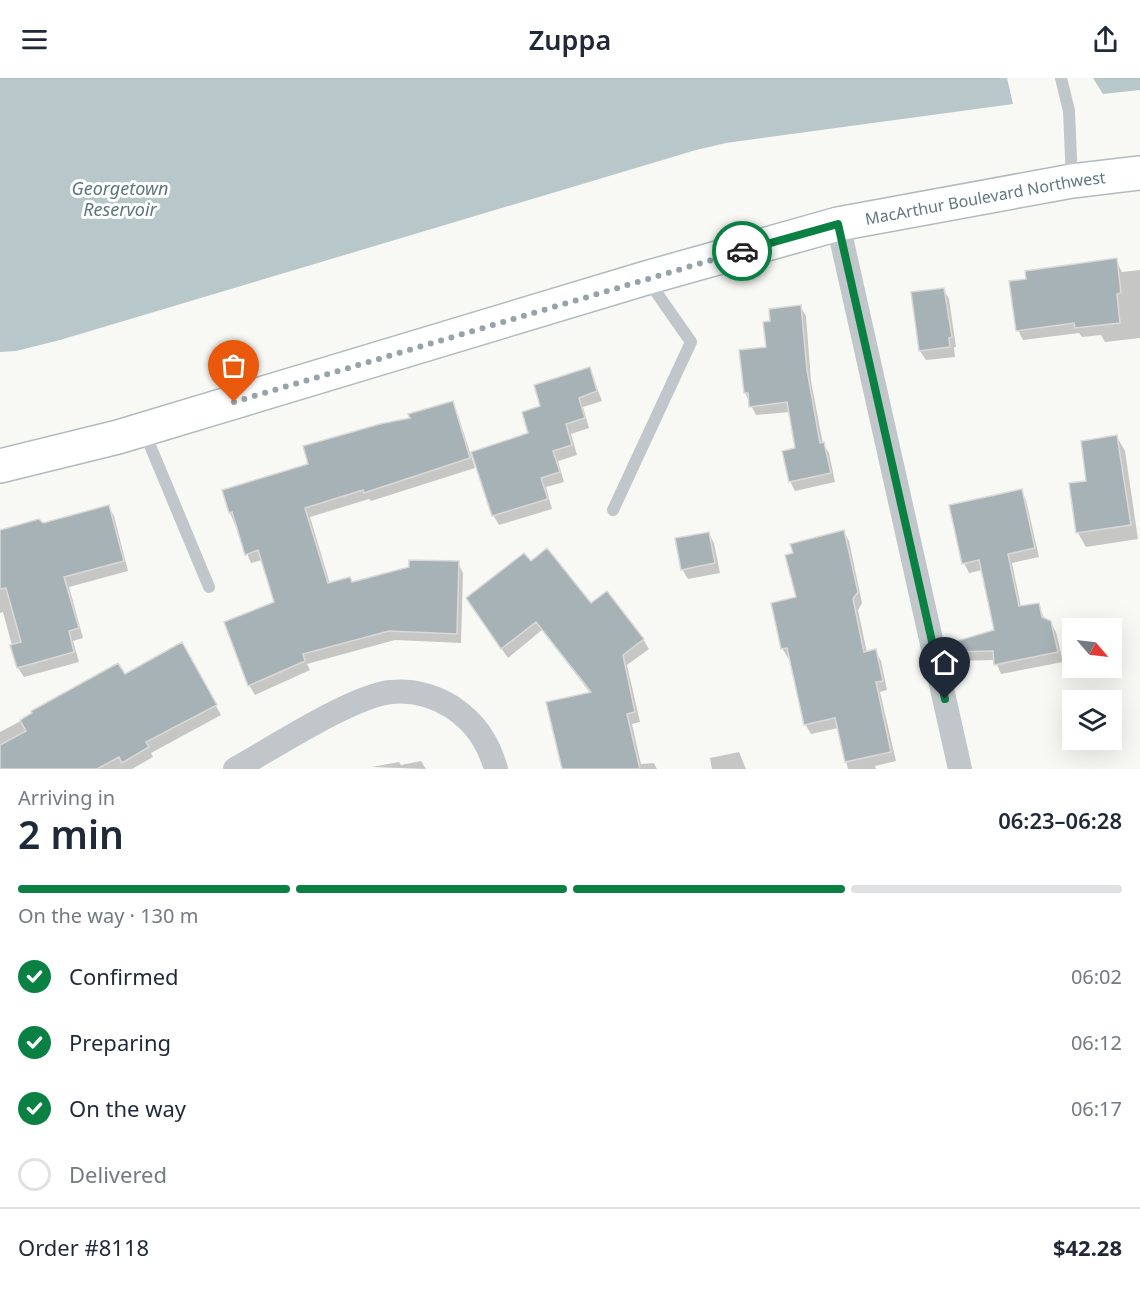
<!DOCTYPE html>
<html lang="en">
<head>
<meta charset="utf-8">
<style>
	:root { --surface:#fff; --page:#f2f2f3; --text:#1f2937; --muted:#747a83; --line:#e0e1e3; --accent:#0b8043 }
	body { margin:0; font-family:"Noto Sans",sans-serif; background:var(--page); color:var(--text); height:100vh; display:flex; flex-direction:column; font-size:22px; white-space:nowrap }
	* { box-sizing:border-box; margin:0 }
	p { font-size:20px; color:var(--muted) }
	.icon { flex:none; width:33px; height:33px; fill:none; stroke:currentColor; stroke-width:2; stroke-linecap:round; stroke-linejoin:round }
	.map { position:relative; height:691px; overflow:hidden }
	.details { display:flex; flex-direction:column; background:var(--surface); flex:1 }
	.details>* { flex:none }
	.needle { width:39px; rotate:118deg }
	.tools { position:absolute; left:1062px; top:540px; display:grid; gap:12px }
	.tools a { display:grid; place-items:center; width:60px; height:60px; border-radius:0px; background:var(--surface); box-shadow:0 6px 24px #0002; font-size:30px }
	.pin { position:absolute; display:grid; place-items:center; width:51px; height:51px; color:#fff; margin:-62px -26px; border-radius:50% 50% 50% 0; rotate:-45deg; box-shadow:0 0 6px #0007 }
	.pin .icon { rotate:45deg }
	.courier { position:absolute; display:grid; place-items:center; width:60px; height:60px; margin:-30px; border:4px solid #0b8043; border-radius:50%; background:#fff; color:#222; box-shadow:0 2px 8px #0007 }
	.head em { font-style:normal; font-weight:600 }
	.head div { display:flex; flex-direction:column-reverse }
	.head { display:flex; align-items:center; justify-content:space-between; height:102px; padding:0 18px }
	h1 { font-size:39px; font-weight:600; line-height:45px }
	.bar { display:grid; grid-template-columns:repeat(4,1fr); gap:9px 6px; align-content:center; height:72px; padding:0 18px }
	.bar i { height:8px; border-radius:4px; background:var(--line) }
	.bar .current { background:var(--accent) }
	.bar p { grid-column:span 4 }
	.line { display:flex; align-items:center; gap:15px; padding:0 18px; border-top:2px solid var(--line) }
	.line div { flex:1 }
	ol { padding:0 18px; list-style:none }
	li { display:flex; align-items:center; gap:18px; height:66px }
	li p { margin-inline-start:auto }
	li .icon { padding:6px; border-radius:50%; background:var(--accent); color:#fff; stroke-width:4 }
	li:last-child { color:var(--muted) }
	li i { width:33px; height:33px; border:3px solid var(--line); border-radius:50% }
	header { display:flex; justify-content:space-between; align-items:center; height:78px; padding:0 18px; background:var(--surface); font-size:27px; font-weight:600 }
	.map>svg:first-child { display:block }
</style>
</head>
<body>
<header><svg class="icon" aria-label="menu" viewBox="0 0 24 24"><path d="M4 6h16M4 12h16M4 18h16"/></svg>Zuppa<svg class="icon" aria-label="share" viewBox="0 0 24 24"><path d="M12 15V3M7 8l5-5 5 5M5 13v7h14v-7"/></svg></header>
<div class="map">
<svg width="1140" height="691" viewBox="0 0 1140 691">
	<rect width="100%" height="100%" fill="#f8f8f5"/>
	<!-- water -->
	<path fill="#b7c7ca" d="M 0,0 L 1007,0 L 1013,26 L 726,65 L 696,72 L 60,262 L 16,273 L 0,274 Z
		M 1093,0 L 1140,0 L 1140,12 L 1103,16 Z"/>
	<!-- shadow -->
	<path fill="#0003" d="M 1116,182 L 1122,194 L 1140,192 L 1140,260 L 1105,264 L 1101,257 L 1082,259 L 1079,255 L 1023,262 L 1018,252 Z
		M 944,212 L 949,221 L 956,269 L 954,269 L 955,279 L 926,282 L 920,273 Z
		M 800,228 L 806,238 L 811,303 L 823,366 L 829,375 L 835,404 L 795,413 L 790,403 L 797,372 L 790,334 L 756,337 L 745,315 L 768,270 L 772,245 Z
		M 590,291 L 602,323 L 583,329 L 589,350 L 571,356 L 577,377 L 558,383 L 564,404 L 546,409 L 552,431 L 499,447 L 493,437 L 542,329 Z
		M 452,324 L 457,334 L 475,390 L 371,423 L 369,421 L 310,439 L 330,506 L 352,505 L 458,485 L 463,495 L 461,565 L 395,562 L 307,586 L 310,592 L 255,617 L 249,607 L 276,525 L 262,482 L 251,485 L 230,435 L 310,387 Z
		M 1117,359 L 1125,373 L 1138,461 L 1086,469 L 1078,455 L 1070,406 L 1088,404 Z
		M 1021,413 L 1026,422 L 1039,479 L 1012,485 L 1021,529 L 1038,526 L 1045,542 L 1050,544 L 1056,554 L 1063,584 L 1001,596 L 995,582 L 955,583 L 950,573 L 996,553 L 982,492 L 969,495 L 964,485 Z
		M 108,428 L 114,438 L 128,493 L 69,509 L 83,560 L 73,563 L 79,584 L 24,599 L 18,590 L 3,534 L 0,535 L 0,453 L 43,446 Z
		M 843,453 L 849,463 L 862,525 L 858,532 L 867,575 L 875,573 L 881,583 L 887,612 L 880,614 L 896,683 L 875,688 L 876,691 L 848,691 L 838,650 L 811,656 L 805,646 L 790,579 L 788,580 L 782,570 L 798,520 Z
		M 708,455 L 714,465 L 720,495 L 688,501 L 682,491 Z
		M 531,485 L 643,561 L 649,571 L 627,587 L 640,644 L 632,646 L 641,686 L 654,685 L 657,691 L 566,691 L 591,616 L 542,552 L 508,580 L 473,530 Z
		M 182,566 L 221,637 L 151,675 L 153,679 L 132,691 L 0,691 L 0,654 L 34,636 L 124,598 Z
		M 739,674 L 746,691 L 712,691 L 710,680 Z
		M 421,683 L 426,691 L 372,689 L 399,684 L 401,687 Z"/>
	<!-- building -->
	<path fill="#a7b2b7" stroke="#dad9d7" stroke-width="1.5" d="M 1117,180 L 1121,215 L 1117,216 L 1120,245 L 1075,250 L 1074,245 L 1016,253 L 1009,203 L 1026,201 L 1025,193 Z
		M 944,210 L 952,259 L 949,260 L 950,269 L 919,273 L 911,214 Z
		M 801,227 L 807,292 L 820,365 L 824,364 L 831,395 L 789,404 L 782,373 L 795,370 L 787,324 L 749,329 L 748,315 L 744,315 L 739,272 L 766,269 L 763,244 L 770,243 L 769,231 Z
		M 590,289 L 597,313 L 579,320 L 585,340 L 566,346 L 572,367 L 553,373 L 560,394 L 541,400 L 548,421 L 492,438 L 471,374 L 528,355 L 522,334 L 540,328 L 534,307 Z
		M 453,323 L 470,380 L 364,415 L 363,412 L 305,430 L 328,505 L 350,499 L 352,504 L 409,489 L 409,482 L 459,483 L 457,556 L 389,553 L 303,576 L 305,583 L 248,608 L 224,544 L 274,524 L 258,472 L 245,477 L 232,434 L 229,435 L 222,412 L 308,386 L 303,368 L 380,346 L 410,340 L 408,336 Z
		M 1117,357 L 1131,447 L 1076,455 L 1069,405 L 1086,403 L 1081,363 Z
		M 1022,411 L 1035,470 L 1008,476 L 1019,528 L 1039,525 L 1042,539 L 1051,543 L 1058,574 L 994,587 L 993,573 L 948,574 L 947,566 L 994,552 L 979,482 L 962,486 L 949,427 Z
		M 109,427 L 124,483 L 64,499 L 79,550 L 69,553 L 74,574 L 17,590 L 10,567 L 21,564 L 6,510 L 0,511 L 0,452 L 39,441 L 43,445 Z
		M 844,452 L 858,514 L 853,521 L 864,574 L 876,571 L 883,603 L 876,604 L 891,674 L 845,684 L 835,640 L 804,647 L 787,570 L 781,571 L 771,525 L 796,519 L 785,477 L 793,475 L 790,466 Z
		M 709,454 L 715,485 L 681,492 L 675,460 Z
		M 547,470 L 591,525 L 607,513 L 644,561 L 623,577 L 635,634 L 627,636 L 640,691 L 562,691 L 546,624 L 591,614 L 536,544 L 501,571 L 466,520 L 524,475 L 531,483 Z
		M 182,564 L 217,627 L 146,664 L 149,669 L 122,685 L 119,679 L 97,691 L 0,691 L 0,667 L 26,653 L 20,642 L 32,635 L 31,633 L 118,585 L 125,596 Z"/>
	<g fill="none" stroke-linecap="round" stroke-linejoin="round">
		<defs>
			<g id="secondary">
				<path id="s1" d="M 0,388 L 118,359 L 646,200 L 838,146 L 1072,103 L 1140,95"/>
			</g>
		</defs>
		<!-- secondary casing -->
		<use href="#secondary" stroke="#b2babe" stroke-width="36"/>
		<!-- lane -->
		<path stroke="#c0c6c9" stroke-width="12" d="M 1061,0 L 1069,33 L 1072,103
			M 144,353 L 209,509
			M 613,432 L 691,264 L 647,201"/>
		<!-- street -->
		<path stroke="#c0c6c9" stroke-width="24" d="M 838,146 L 960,691
			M 235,691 C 273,670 352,618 391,614 C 412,612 434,618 452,629 C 476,645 488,664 496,691"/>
		<!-- secondary -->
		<use href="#secondary" stroke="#fff" stroke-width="33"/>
	</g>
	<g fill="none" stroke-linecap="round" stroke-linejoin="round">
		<!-- done -->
		<path stroke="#96a4aa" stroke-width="6" stroke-dasharray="0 10.8" d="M 234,324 L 742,173"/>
		<!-- route -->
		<path stroke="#0b8043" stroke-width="8" d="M 742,173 L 838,146 L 945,621"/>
	</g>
	<g text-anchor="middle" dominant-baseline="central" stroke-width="6" stroke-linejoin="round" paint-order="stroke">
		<!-- street labels -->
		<g font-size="16" fill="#617781" stroke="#fff">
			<text stroke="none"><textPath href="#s1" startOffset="1022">MacArthur Boulevard Northwest</textPath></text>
		</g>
		<!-- water labels -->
		<g font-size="18" font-style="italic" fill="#5c777c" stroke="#fff">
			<text x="120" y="110">Georgetown<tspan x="120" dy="21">Reservoir</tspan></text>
		</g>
	</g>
</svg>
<div class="tools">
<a><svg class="needle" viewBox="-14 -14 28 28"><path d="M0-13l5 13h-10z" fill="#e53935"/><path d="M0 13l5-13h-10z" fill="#747a83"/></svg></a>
<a><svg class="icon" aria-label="layers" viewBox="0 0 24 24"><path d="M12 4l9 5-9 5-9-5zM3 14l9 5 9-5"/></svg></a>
</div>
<div class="pin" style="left:234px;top:324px;background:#ea580c"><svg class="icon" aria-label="bag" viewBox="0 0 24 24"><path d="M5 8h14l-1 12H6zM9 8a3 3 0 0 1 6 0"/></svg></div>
<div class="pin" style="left:945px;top:621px;background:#1f2937"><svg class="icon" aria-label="home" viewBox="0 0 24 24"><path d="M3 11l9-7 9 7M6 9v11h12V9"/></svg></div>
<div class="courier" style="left:742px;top:173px"><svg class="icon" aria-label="car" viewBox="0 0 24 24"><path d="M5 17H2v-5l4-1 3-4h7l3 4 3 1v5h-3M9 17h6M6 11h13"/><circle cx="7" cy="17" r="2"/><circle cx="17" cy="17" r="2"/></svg></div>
</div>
<section class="details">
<div class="head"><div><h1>2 min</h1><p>Arriving in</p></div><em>06:23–06:28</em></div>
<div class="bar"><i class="current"></i><i class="current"></i><i class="current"></i><i></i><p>On the way · 130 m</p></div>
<ol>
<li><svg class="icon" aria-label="check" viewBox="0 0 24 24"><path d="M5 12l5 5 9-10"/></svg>Confirmed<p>06:02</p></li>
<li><svg class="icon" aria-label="check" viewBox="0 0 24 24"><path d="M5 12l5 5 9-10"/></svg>Preparing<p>06:12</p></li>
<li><svg class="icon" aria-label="check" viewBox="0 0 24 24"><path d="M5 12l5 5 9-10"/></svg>On the way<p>06:17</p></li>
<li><i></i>Delivered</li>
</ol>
<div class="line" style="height:78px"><div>Order #8118</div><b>$42.28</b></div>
</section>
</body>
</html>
